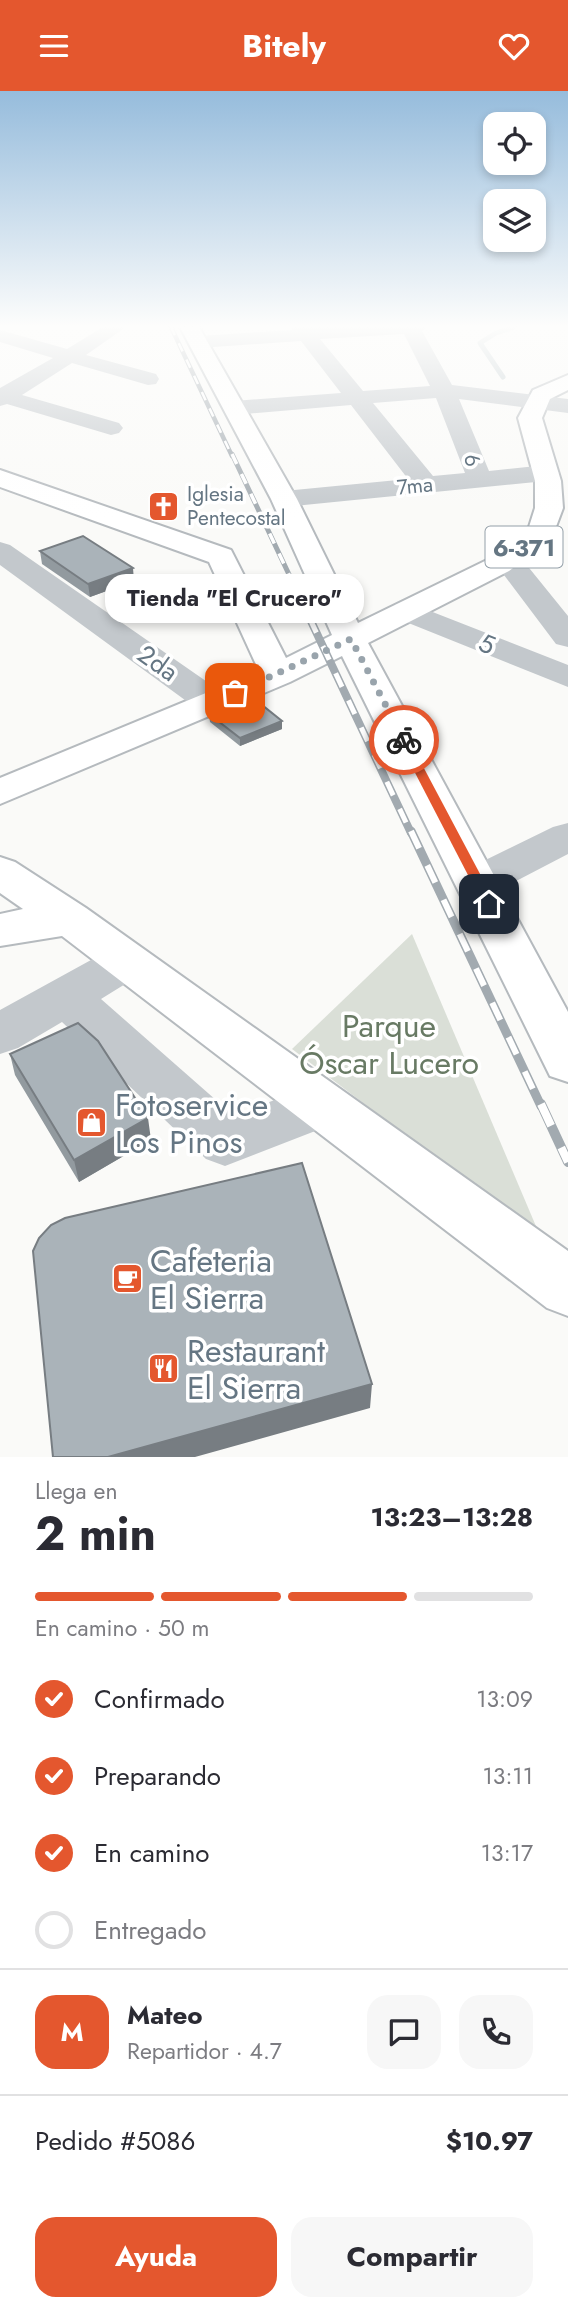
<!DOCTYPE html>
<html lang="es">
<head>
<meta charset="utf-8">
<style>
	:root { --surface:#fff; --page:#f7f7f7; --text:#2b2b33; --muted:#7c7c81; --line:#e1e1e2; --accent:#e4572e }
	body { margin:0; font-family:Jost,sans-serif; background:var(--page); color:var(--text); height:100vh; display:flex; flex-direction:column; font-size:26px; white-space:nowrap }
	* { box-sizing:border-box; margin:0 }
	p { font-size:23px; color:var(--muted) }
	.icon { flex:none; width:38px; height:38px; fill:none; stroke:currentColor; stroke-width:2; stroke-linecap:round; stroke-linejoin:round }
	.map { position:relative; height:1366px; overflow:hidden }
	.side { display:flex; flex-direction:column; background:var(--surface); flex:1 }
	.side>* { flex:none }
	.controls { position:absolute; left:483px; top:21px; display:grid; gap:14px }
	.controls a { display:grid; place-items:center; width:63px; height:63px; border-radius:14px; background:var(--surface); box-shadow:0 4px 10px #0003; font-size:35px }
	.pin { position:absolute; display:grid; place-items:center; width:60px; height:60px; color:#fff; margin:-30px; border-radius:14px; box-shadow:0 4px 10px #0006 }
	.courier { position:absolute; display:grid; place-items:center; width:70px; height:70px; margin:-35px; border:5px solid #e4572e; border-radius:50%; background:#fff; color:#222; box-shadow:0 2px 9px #0007 }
	.bubble { position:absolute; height:49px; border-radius:21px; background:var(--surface); box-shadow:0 4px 10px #0003; font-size:23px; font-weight:700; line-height:49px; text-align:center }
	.overview em { font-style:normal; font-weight:700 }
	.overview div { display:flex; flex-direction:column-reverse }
	.overview { display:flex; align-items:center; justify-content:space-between; height:119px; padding:0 35px }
	h1 { font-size:46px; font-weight:700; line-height:52px }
	.bar { display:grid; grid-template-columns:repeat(4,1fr); gap:10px 7px; align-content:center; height:84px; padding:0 35px }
	.bar i { height:9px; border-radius:5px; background:var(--line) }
	.bar .current { background:var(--accent) }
	.bar p { grid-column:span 4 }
	.line { display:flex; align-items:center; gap:18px; padding:0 35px; border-top:2px solid var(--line) }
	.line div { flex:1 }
	.round { display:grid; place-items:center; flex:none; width:74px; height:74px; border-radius:21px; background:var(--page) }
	ol { padding:0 35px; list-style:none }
	li { display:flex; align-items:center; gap:21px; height:77px }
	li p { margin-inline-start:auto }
	li .icon { padding:7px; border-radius:50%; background:var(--accent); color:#fff; stroke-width:4 }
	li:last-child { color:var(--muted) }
	li i { width:38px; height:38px; border:4px solid var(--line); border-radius:50% }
	.primary-button { display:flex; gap:14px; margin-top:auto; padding:14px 35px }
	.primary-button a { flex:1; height:80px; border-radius:21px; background:var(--accent); color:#fff; font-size:28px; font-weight:700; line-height:80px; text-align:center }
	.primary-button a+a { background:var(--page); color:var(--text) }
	header { display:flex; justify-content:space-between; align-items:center; height:91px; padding:0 35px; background:var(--accent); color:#fff; font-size:32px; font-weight:700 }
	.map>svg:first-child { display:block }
</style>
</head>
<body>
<header><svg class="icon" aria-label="menu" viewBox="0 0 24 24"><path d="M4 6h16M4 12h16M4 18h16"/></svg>Bitely<svg class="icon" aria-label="heart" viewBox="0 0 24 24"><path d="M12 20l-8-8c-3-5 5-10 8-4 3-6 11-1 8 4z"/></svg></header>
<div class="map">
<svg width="568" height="1366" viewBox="0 0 568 1366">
	<rect width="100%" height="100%" fill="#fafaf8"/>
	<!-- green -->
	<path fill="#dadfd7" d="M 412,843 L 541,1147 L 292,958 Z"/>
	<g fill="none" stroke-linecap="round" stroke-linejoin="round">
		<!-- stream -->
		<path stroke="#bbc7cb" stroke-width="5" d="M 503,286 L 480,252 L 496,242 L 514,236"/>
		<defs>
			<path id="major" d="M 180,236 L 199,236 L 297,408 L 358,532 L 489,468 L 528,439 L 535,417 L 535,390 L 518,327 L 533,299 L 568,284 L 568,299 L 550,308 L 542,327 L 561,390 L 563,417 L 551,449 L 509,480 L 368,552 L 568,921 L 568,991 L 550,985 L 342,565 L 290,591 L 0,713 L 0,687 L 259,580 L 209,471 L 0,396 L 0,379 L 231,459 L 286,567 L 332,544 L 271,408 Z
				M 0,766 L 15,771 L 86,817 L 568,1160 L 568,1225 L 547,1217 L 62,845 L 0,855 L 0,823 L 23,818 L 0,802 Z"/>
		</defs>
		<!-- major casing -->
		<use href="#major" stroke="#b5babe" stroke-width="4"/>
		<!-- minor -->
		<path fill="#c3c8cc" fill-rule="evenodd" d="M 103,236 L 126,236 L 86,264 L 156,283 L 159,288 L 156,293 L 148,294 L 72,272 L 22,304 L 119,332 L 123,337 L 119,342 L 111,344 L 7,313 L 0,315 L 0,297 L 53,267 L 0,251 L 0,239 L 67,258 Z
			M 291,236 L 426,236 L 422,240 L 452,294 L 568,308 L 568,322 L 459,308 L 489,380 L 546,374 L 555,377 L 559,382 L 555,387 L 546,390 L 284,416 L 275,414 L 271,408 L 275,402 L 284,400 L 408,388 L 351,314 L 234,324 L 226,322 L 223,317 L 226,312 L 234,310 L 341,302 L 301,250 L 199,257 L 192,255 L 189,251 L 192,247 L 199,245 L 292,239 ZM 404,243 L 430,295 L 363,300 L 320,248 ZM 436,307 L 465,382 L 433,385 L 373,312 Z
			M 0,451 L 10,454 L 226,604 L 231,612 L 226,620 L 213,623 L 200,620 L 0,474 Z
			M 507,459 L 517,462 L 568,525 L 568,556 L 556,553 L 492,468 L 497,462 Z
			M 407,511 L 568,574 L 568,596 L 396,527 L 391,520 L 396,513 Z
			M 568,732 L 568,763 L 493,802 L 478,806 L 463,802 L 456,791 L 463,780 L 553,736 Z
			M 127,853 L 143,858 L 150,870 L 143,882 L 101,908 L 233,1024 L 322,992 L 341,998 L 348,1014 L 341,1030 L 225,1075 L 206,1068 L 62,931 L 18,957 L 0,963 L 0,919 L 111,858 Z"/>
		<!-- major -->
		<use href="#major" fill="#fff" fill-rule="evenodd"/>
		<defs>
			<path id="rail-far4" d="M 171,236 L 232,365"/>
			<path id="rail-far3" d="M 232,363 L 311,530"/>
			<path id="rail-far2" d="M 310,528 L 411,742"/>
			<path id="rail-far1" d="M 411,740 L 541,1015"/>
			<path id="rail" d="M 541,1013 L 568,1071"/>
		</defs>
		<!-- rail-far4 casing -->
		<use href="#rail-far4" stroke="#a2aab0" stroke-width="4.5"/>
		<!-- rail-far3 casing -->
		<use href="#rail-far3" stroke="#a2aab0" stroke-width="5"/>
		<!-- rail-far2 casing -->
		<use href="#rail-far2" stroke="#a2aab0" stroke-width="8"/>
		<!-- rail-far1 casing -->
		<use href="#rail-far1" stroke="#a2aab0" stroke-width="9"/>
		<!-- rail casing -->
		<use href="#rail" stroke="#a2aab0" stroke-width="10"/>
		<!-- rail-far4 -->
		<use href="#rail-far4" stroke="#fff" stroke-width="2.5" stroke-dasharray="9" stroke-linecap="butt"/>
		<!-- rail-far3 -->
		<use href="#rail-far3" stroke="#fff" stroke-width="3.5" stroke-dasharray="11" stroke-linecap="butt"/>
		<!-- rail-far2 -->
		<use href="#rail-far2" stroke="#fff" stroke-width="5" stroke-dasharray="15" stroke-linecap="butt"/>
		<!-- rail-far1 -->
		<use href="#rail-far1" stroke="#fff" stroke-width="6" stroke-dasharray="19" stroke-linecap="butt"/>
		<!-- rail -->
		<use href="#rail" stroke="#fff" stroke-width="8" stroke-dasharray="24" stroke-linecap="butt"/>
	</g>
	<!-- wall -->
	<path fill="#929a9f" d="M 40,460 L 134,490 L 90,506 L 42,473 Z
		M 209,623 L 282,630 L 282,638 L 240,655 L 210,631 Z
		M 10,963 L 151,1049 L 79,1091 L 15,984 Z"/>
	<!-- shaded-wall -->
	<path fill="#777d82" d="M 133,477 L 134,490 L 90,506 L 88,493 Z
		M 282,630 L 282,638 L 240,655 L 240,647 Z
		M 148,1027 L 151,1049 L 79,1091 L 74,1069 Z
		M 372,1293 L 370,1317 L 195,1366 L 108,1366 Z"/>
	<!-- building -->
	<path fill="#aab3b9" stroke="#777d82" stroke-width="2" d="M 83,445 L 133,477 L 88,493 L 40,460 Z
		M 252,606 L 282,630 L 240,647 L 209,623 Z
		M 78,932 L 98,950 L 148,1027 L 74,1069 L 10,963 Z
		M 302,1072 L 372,1293 L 108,1366 L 53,1366 L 33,1160 L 39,1147 L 51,1134 L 65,1127 Z"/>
	<!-- sky -->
	<linearGradient id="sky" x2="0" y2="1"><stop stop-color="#96bcdc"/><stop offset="0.55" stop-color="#fdfdfc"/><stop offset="1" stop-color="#fdfdfc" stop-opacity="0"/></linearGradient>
	<rect width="568" height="428" fill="url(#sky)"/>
	<!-- route -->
	<path fill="#e4572e" d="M 404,646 L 409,649 L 496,813 L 494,817 L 489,818 L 483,813 L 398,649 Z"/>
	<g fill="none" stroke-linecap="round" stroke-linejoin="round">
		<!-- done -->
		<path stroke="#99a4ac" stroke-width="7" stroke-dasharray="0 12.6" d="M 235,602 L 351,548 L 404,649"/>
	</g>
	<!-- icons -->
	<defs>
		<symbol id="church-square" viewBox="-11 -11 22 22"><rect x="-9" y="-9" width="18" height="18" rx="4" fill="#e4572e" stroke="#fff"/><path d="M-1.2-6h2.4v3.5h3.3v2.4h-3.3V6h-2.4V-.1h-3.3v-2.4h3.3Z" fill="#fff"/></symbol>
		<symbol id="shop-square" viewBox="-11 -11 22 22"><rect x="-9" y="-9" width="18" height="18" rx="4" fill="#e4572e" stroke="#fff"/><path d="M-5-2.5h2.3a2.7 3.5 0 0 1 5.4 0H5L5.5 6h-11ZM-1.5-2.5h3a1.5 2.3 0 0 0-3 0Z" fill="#fff"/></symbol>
		<symbol id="cafe-square" viewBox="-11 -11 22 22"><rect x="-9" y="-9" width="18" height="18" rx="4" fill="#e4572e" stroke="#fff"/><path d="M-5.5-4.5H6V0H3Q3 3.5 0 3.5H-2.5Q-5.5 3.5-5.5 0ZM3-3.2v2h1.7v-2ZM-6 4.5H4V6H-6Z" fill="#fff"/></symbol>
		<symbol id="restaurant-square" viewBox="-11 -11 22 22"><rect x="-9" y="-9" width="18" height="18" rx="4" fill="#e4572e" stroke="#fff"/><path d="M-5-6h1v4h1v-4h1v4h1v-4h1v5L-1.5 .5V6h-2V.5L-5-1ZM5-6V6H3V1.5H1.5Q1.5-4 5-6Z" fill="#fff"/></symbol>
	</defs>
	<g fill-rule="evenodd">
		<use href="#church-square" x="146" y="398" width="35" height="35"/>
		<use href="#shop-square" x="74" y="1014" width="35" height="35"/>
		<use href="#cafe-square" x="110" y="1170" width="35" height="35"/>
		<use href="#restaurant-square" x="146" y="1260" width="35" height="35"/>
	</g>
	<g text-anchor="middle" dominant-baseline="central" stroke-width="7" stroke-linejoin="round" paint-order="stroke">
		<!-- far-street labels -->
		<g font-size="21" fill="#657683" stroke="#fff">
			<text transform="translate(472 369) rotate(68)">6</text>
			<text transform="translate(415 395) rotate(-6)">7ma</text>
		</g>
		<!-- far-poi labels -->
		<g font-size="21" fill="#657683" stroke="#fff" text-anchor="start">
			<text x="187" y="403">Iglesia<tspan x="187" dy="24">Pentecostal</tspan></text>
		</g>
		<!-- shield labels -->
		<rect fill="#fff" stroke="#939fa8" stroke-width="2" x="485.5" y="435.5" width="77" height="41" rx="5"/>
		<g font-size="24" font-weight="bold" fill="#657683">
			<text x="524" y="456">6-371</text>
		</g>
		<!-- street labels -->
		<g font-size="26" fill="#657683" stroke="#fff">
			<text transform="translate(487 553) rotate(22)">5</text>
			<text transform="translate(158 572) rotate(35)">2da</text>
		</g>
		<!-- near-park labels -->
		<g font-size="32" fill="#687a64" stroke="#fff">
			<text x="389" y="935">Parque<tspan x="389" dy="37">Óscar Lucero</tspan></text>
		</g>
		<!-- near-poi labels -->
		<g font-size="32" fill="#657683" stroke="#fff" text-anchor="start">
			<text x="115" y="1014">Fotoservice<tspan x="115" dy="37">Los Pinos</tspan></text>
			<text x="150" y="1170">Cafeteria<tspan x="150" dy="37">El Sierra</tspan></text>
			<text x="187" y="1260">Restaurant<tspan x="187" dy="37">El Sierra</tspan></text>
		</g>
	</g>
</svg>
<div class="controls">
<a><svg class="icon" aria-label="locate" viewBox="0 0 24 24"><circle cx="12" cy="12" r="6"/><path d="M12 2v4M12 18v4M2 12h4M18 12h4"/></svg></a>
<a><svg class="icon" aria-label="layers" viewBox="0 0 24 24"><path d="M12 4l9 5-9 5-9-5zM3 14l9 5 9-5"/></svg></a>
</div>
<div class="pin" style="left:235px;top:602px;background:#ea580c"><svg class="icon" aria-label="bag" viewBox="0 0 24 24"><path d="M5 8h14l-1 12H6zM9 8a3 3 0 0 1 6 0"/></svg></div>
<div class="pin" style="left:489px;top:813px;background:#1f2937"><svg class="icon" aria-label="home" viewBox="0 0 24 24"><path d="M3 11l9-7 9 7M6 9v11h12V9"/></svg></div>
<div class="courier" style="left:404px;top:649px"><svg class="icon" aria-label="bike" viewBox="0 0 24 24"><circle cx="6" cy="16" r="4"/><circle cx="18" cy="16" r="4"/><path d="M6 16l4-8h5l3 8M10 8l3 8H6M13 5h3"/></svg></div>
<div class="bubble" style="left:105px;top:483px;width:259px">Tienda &quot;El Crucero&quot;</div>
</div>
<section class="side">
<div class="overview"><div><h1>2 min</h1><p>Llega en</p></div><em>13:23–13:28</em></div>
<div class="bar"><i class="current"></i><i class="current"></i><i class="current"></i><i></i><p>En camino · 50 m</p></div>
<ol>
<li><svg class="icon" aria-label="check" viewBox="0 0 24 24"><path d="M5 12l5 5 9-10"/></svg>Confirmado<p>13:09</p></li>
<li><svg class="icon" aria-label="check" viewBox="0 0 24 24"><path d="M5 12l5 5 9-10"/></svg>Preparando<p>13:11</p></li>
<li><svg class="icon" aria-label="check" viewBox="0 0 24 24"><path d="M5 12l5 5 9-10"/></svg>En camino<p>13:17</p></li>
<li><i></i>Entregado</li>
</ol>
<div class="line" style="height:126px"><b class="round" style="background:var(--accent);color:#fff">M</b><div><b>Mateo</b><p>Repartidor · 4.7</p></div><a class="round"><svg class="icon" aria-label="chat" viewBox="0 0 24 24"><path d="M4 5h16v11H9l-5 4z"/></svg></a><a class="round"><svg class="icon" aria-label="phone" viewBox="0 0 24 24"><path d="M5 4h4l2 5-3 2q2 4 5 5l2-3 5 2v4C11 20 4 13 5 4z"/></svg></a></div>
<div class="line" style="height:91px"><div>Pedido #5086</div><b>$10.97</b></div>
<div class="primary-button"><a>Ayuda</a><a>Compartir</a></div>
</section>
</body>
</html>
